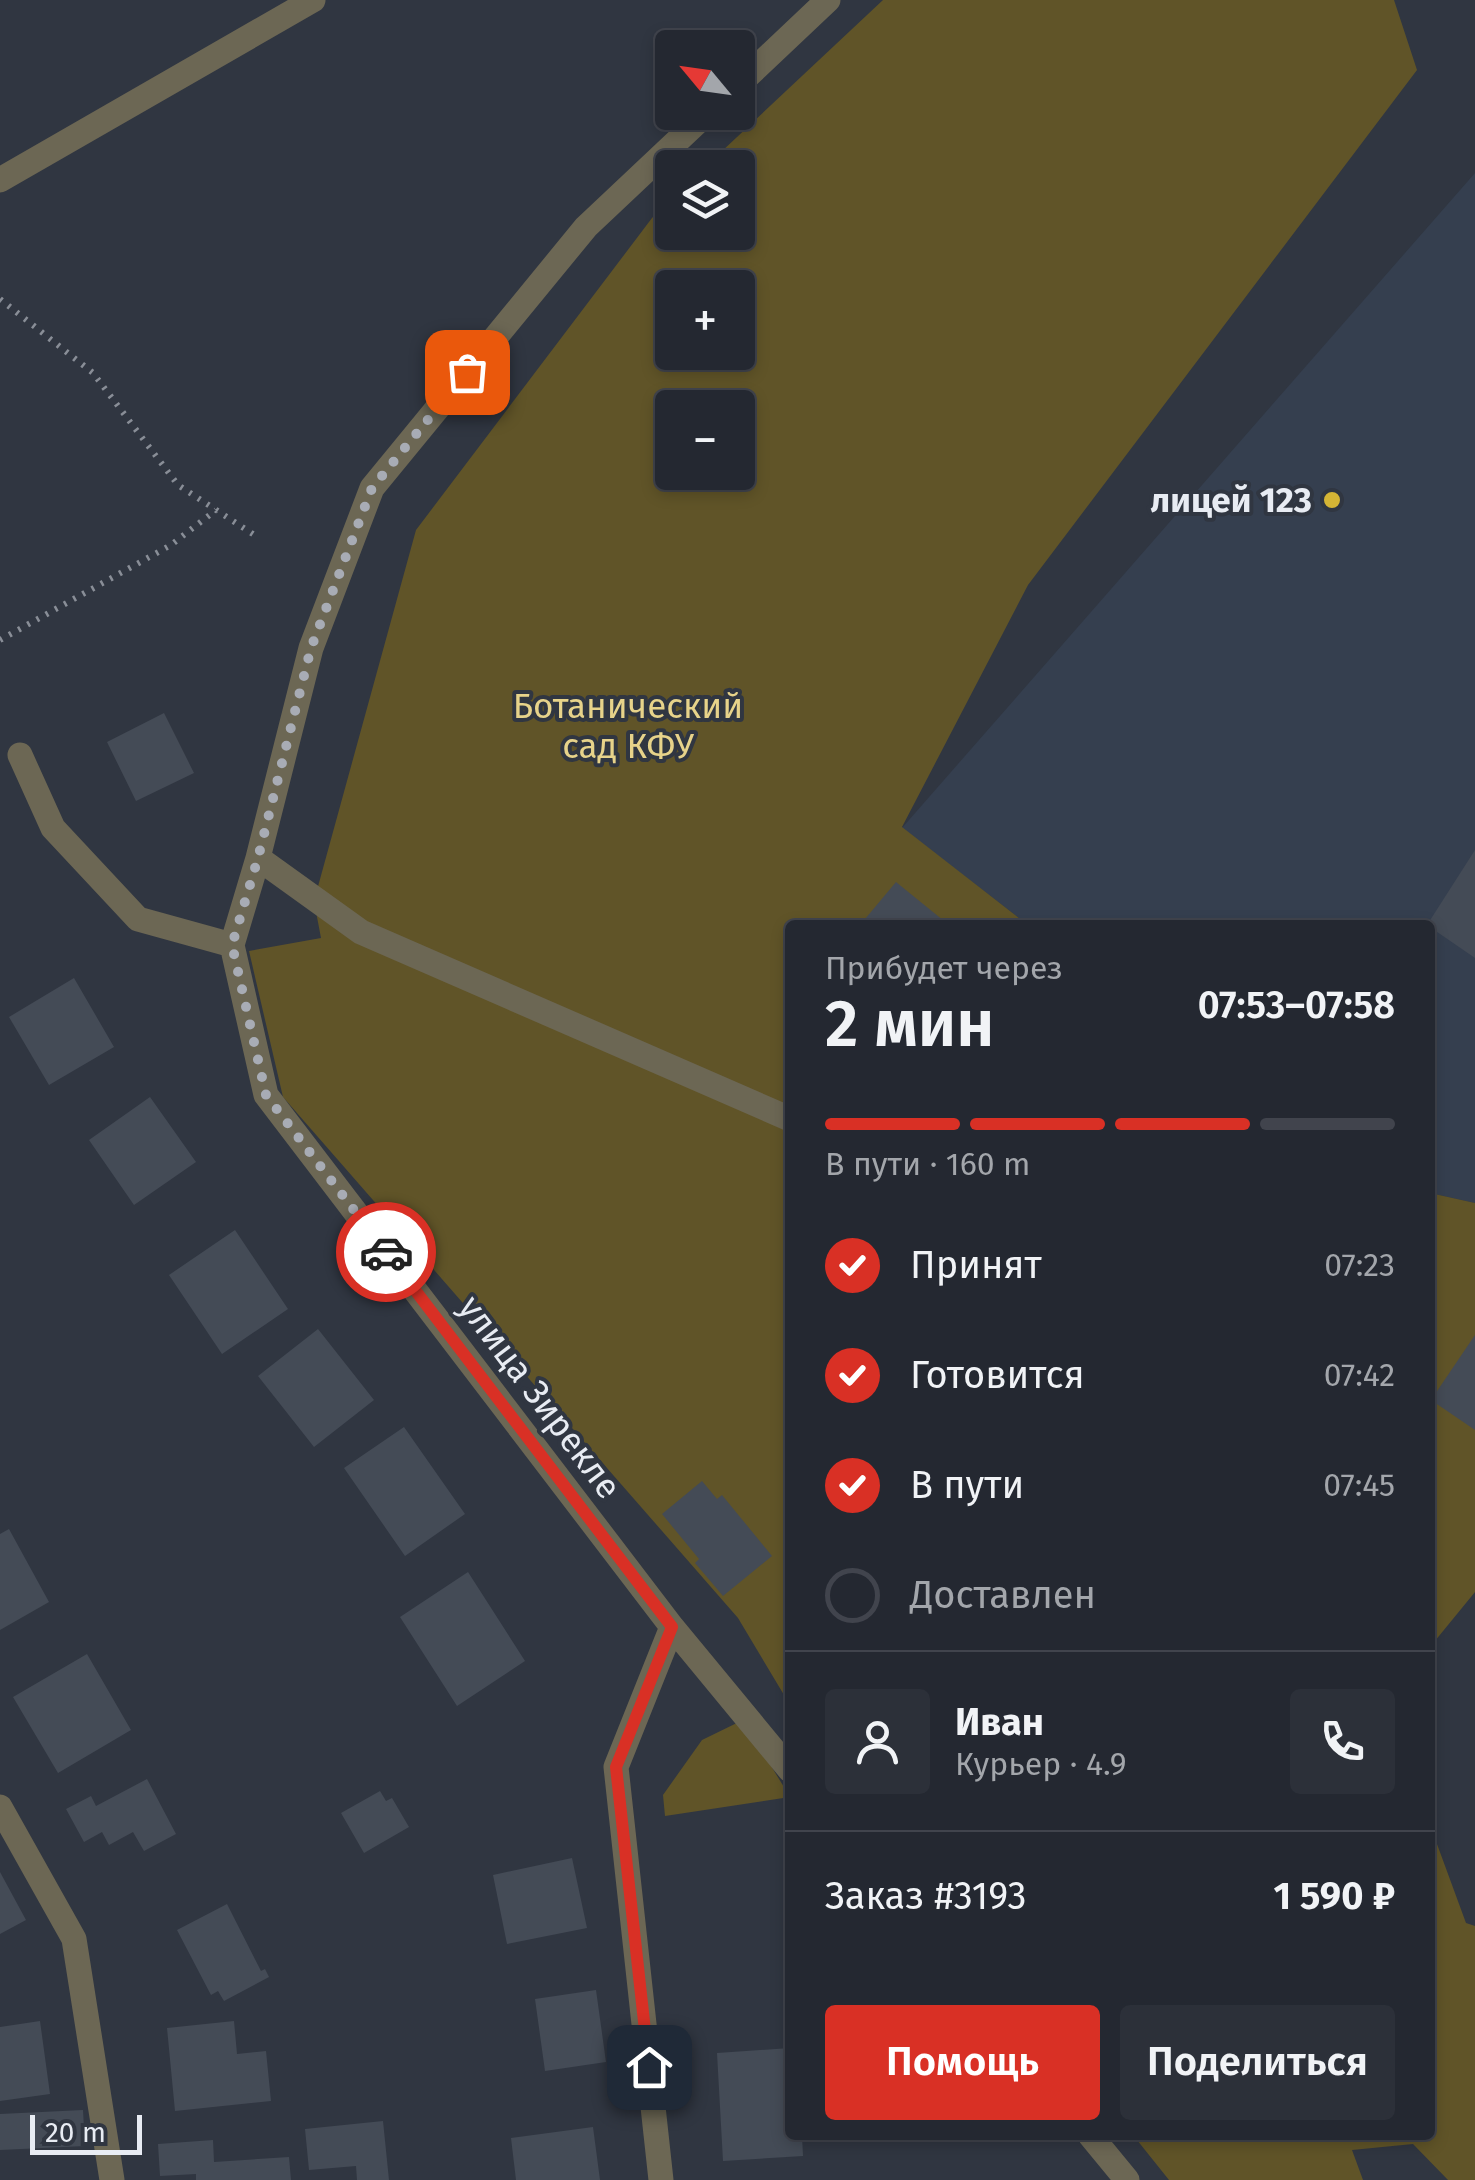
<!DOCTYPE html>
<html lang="ru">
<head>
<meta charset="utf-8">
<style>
	:root { --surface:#242831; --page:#2c3039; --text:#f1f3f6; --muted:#a3a6ab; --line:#41444d; --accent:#d93025 }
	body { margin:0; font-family:"Fira Sans",sans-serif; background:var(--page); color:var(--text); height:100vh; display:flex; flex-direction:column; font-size:38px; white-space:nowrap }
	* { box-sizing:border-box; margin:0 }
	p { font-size:32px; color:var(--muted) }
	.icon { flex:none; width:55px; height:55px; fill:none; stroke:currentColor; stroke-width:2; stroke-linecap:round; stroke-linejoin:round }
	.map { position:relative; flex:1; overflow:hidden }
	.drawer { position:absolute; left:785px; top:920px; width:650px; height:1220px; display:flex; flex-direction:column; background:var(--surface); border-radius:10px; box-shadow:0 5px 15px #0003,0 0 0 2px var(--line) }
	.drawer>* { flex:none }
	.needle { width:65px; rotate:299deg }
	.buttons { position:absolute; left:655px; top:30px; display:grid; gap:20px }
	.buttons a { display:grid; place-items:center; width:100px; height:100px; border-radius:10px; background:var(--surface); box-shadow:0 5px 15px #0003,0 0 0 2px var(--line); font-size:50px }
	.scale { position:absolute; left:30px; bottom:25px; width:112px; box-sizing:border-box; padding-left:10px; border:5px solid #e8ecf3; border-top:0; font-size:28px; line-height:35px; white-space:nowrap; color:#e8ecf3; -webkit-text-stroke:8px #303641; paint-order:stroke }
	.pin { position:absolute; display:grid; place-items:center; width:85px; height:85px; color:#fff; margin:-42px; border-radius:20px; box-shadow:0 5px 15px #0006 }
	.courier { position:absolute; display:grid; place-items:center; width:100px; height:100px; margin:-50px; border:8px solid #d93025; border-radius:50%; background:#fff; color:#222; box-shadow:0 2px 12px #0007 }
	.headline em { font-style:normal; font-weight:600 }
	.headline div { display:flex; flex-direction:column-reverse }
	.headline { display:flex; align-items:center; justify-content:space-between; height:170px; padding:0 40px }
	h1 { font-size:65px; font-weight:600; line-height:75px }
	.bar { display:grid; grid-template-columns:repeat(4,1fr); gap:15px 10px; align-content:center; height:120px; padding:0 40px }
	.bar i { height:12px; border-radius:8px; background:var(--line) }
	.bar .active { background:var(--accent) }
	.bar p { grid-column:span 4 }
	.line { display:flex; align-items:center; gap:25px; padding:0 40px; border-top:2px solid var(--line) }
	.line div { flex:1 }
	.round { display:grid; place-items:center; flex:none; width:105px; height:105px; border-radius:10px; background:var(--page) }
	ol { padding:0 40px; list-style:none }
	li { display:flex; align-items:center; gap:30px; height:110px }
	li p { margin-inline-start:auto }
	li .icon { padding:10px; border-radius:50%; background:var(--accent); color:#fff; stroke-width:4 }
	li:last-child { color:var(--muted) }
	li i { width:55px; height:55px; border:5px solid var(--line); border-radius:50% }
	.primary-button { display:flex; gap:20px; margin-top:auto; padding:20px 40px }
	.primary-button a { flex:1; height:115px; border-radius:10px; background:var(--accent); color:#fff; font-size:40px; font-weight:600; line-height:115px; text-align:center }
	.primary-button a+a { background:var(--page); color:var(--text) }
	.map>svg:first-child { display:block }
</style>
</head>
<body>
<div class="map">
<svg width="1475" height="2180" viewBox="0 0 1475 2180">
	<rect width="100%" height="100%" fill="#303641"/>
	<!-- built -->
	<path fill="#353f4f" d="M 1475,173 L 1475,1203 L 1430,1193 L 1430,925 L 1028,925 L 902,828 Z"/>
	<!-- green -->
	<path fill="#605428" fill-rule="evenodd" d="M 883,0 L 1394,0 L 1417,70 L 1028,585 L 902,827 L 1028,925 L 790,925 L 790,1705 L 738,1618 L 283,1097 L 249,951 L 321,938 L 314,901 L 416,530 L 652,218 L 672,198 L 672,232 L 738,232 L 738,168 L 705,167 ZM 672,288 L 738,288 L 738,352 L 672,352 ZM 672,408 L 738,408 L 738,472 L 672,472 Z
		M 1430,1193 L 1475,1203 L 1475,1592 L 1430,1647 Z
		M 743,1720 L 790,1797 L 665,1816 L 663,1795 L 702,1740 Z
		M 1430,1825 L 1466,1923 L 1475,1926 L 1475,2180 L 1448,2180 L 1413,2144 L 1352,2150 L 1363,2180 L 1169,2180 L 1133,2135 L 1430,2135 Z"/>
	<!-- building -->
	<path fill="#444b56" d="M 164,713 L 194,773 L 136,801 L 107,742 Z
		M 1475,850 L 1475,958 L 1427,925 Z
		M 896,882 L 949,925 L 860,925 Z
		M 74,978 L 114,1047 L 49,1085 L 9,1017 Z
		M 150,1097 L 196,1162 L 134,1205 L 89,1140 Z
		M 235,1230 L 288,1309 L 222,1354 L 169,1275 Z
		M 318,1329 L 374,1400 L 314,1447 L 258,1376 Z
		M 1475,1335 L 1475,1430 L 1431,1400 Z
		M 404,1427 L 465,1514 L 405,1556 L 344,1468 Z
		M 702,1481 L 717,1499 L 722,1495 L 772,1556 L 723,1596 L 695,1563 L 699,1559 L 662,1514 Z
		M 9,1529 L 49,1602 L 0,1630 L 0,1534 Z
		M 468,1572 L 525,1661 L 457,1706 L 400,1617 Z
		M 87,1654 L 131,1730 L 58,1773 L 13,1697 Z
		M 147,1779 L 176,1834 L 144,1851 L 133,1832 L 109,1845 L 102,1832 L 84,1842 L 66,1809 L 91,1796 L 96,1806 Z
		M 380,1791 L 386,1801 L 392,1798 L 409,1827 L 364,1853 L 341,1813 Z
		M 572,1858 L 587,1928 L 507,1944 L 493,1875 Z
		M 0,1872 L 26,1920 L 0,1934 Z
		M 227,1904 L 261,1971 L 265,1969 L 269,1977 L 224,2001 L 218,1991 L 211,1995 L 177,1930 Z
		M 596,1990 L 606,2062 L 545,2071 L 535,1999 Z
		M 40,2021 L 50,2094 L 0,2101 L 0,2027 Z
		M 234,2021 L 237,2054 L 266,2051 L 271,2101 L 175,2111 L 167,2028 Z
		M 790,2048 L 790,2135 L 802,2135 L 803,2156 L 723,2161 L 717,2053 Z
		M 83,2110 L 85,2146 L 0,2150 L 0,2114 Z
		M 383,2121 L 389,2180 L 357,2180 L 356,2166 L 309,2170 L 305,2129 Z
		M 593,2127 L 600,2180 L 516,2180 L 511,2138 Z
		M 213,2140 L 214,2162 L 289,2157 L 291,2180 L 196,2180 L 196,2174 L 160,2176 L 158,2144 Z"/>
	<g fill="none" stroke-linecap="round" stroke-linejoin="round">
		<!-- path -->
		<path stroke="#898e97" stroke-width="6" stroke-dasharray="2.5 8" stroke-linecap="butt" d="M 0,299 L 93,373 L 178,485 L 259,538
			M 0,640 L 171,545 L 216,510"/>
		<!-- minor -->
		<path stroke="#6c6754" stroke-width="25" d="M 738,85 L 828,0
			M 708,112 L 586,227 L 372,488 L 311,648 L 258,858 L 232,945 L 266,1095 L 672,1627 L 790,1770
			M 0,180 L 313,0
			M 20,755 L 53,828 L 138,919 L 232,945
			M 258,858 L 361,932 L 790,1119
			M 0,1807 L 74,1939 L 112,2180
			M 1090,2135 L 1127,2180
			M 661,2180 L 616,1767 L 672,1627"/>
	</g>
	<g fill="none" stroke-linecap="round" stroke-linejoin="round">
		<!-- done -->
		<path stroke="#a8acb5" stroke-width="10" stroke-dasharray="0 18" d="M 386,1252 L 266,1095 L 232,945 L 258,858 L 311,648 L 372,488 L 467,372"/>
		<!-- route -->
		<path stroke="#d93025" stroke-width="12" d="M 386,1252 L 672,1627 L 616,1767 L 649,2067"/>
	</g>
	<!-- markers -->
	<circle fill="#d5b535" stroke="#303641" stroke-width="4" cx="1332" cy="500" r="10"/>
	<g text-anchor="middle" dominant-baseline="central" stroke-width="8" stroke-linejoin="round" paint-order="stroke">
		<!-- poi labels -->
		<g font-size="35" font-weight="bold" fill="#e8ecf3" stroke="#303641" text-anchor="end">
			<text x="1312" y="500">лицей 123</text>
		</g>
		<!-- park labels -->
		<g font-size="35" fill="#e7d38a" stroke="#303641">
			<text x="628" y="706">Ботанический<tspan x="628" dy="40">сад КФУ</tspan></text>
		</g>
		<!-- street labels -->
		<g font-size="35" fill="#e8ecf3" stroke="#303641">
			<text transform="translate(540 1397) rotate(53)">улица Зирекле</text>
		</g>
	</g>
</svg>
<div class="buttons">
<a><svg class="needle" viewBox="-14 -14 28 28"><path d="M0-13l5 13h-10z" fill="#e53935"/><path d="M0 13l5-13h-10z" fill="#a3a6ab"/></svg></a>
<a><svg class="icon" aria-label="layers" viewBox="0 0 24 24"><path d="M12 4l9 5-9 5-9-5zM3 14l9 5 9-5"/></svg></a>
<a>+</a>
<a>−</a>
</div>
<div class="scale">20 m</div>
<div class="pin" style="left:467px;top:372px;background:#ea580c"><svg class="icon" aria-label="bag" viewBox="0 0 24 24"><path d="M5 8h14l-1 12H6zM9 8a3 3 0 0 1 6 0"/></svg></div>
<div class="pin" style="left:649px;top:2067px;background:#1f2937"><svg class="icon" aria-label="home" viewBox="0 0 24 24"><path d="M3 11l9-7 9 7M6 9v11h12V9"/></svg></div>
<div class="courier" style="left:386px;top:1252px"><svg class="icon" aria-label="car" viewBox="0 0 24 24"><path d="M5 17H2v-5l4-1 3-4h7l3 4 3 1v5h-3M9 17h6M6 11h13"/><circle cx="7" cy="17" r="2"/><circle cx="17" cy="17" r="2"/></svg></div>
<section class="drawer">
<div class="headline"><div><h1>2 мин</h1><p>Прибудет через</p></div><em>07:53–07:58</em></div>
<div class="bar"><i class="active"></i><i class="active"></i><i class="active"></i><i></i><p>В пути · 160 m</p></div>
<ol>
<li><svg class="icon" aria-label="check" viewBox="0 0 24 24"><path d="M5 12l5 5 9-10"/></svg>Принят<p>07:23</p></li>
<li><svg class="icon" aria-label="check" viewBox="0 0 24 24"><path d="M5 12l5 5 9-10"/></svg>Готовится<p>07:42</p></li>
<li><svg class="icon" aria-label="check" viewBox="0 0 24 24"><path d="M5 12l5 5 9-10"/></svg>В пути<p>07:45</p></li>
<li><i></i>Доставлен</li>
</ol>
<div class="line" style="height:180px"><a class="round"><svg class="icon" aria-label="person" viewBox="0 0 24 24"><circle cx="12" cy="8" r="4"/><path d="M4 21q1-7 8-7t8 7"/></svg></a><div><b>Иван</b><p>Курьер · 4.9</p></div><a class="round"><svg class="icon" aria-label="phone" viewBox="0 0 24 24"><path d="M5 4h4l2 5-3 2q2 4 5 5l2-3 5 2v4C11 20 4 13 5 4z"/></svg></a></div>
<div class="line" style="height:130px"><div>Заказ #3193</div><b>1 590 ₽</b></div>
<div class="primary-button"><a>Помощь</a><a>Поделиться</a></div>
</section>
</div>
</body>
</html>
